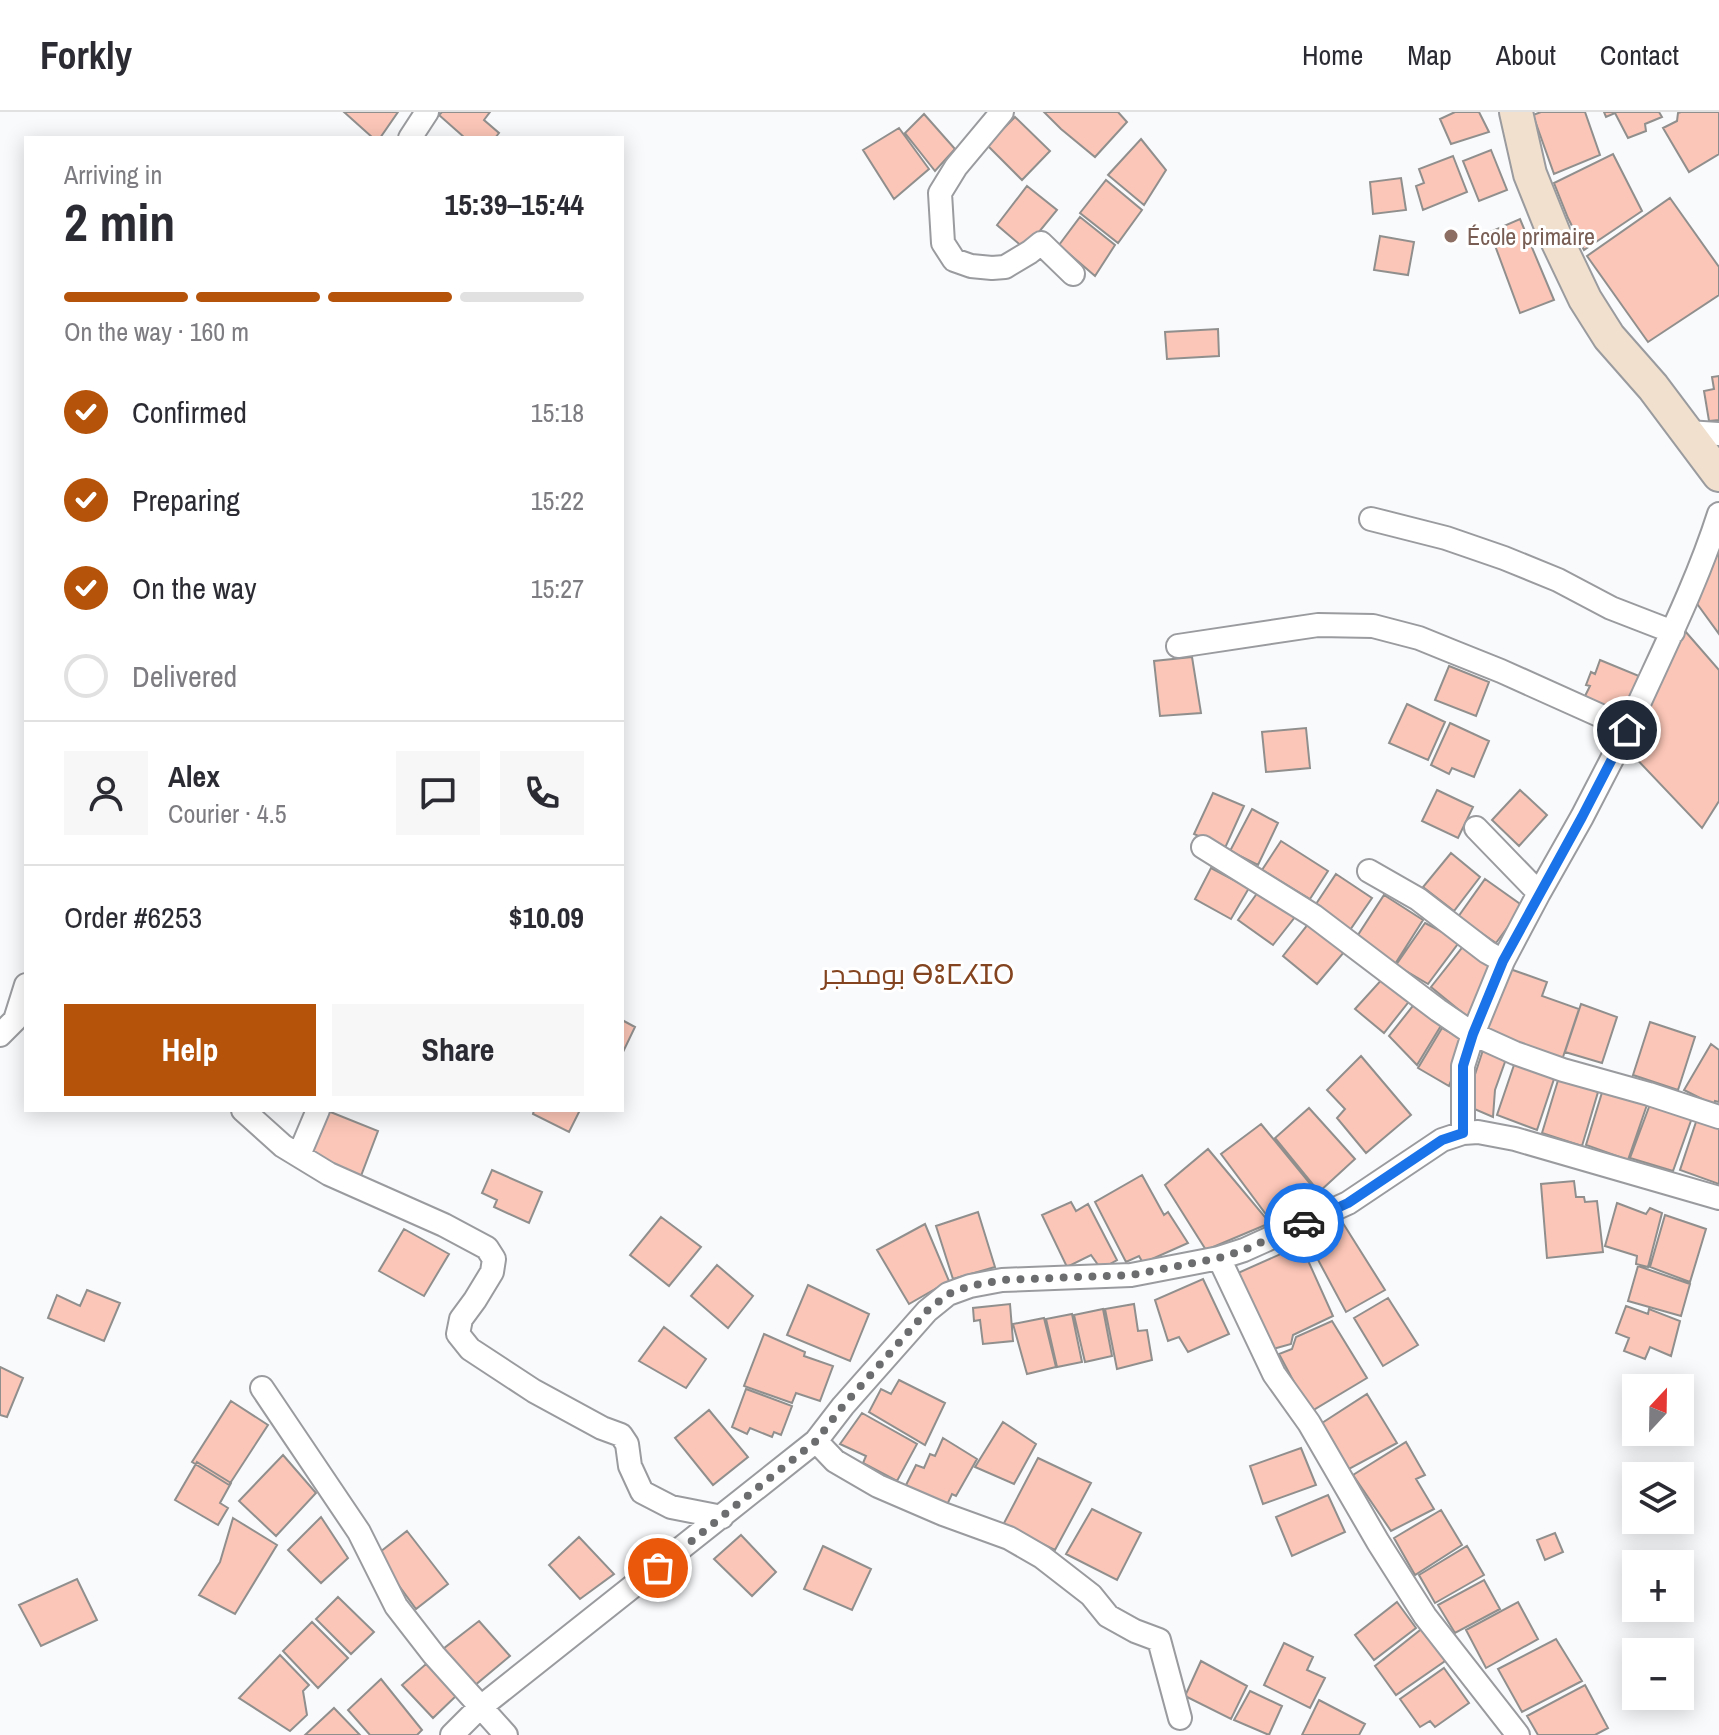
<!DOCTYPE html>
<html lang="en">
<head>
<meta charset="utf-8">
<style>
	:root { --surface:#fff; --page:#f7f7f7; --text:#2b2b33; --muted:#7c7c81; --line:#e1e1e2; --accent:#b45309 }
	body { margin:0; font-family:"Archivo Narrow",Cairo,"Noto Sans Tifinagh",sans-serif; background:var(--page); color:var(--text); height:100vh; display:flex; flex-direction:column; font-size:30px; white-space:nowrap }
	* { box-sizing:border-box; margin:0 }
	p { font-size:26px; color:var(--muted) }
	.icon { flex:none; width:44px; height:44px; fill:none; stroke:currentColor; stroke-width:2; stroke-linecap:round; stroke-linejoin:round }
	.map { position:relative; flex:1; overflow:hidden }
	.sheet { position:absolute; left:24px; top:24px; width:600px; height:976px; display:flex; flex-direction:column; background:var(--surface); border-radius:0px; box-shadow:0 4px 20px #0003 }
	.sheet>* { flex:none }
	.needle { width:52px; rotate:22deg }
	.buttons { position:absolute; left:1622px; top:1262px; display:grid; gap:16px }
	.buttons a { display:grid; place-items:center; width:72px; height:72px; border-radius:0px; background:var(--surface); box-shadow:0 4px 20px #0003; font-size:40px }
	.pin { position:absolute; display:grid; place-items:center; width:68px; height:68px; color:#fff; margin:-34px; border:4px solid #fff; border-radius:50%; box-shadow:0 2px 8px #0007 }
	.courier { position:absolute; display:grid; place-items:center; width:80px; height:80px; margin:-40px; border:6px solid #1a73e8; border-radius:50%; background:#fff; color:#222; box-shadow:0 2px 10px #0007 }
	.summary em { font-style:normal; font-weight:700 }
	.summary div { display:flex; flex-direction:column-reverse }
	.summary { display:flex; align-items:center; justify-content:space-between; height:136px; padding:0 40px }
	h1 { font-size:52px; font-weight:700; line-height:60px }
	.bar { display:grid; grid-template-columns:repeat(4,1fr); gap:12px 8px; align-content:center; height:96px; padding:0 40px }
	.bar i { height:10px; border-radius:6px; background:var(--line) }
	.bar .current { background:var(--accent) }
	.bar p { grid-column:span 4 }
	.line { display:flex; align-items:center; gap:20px; padding:0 40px; border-top:2px solid var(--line) }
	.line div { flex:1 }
	.round { display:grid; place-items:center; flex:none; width:84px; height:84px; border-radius:0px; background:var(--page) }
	ol { padding:0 40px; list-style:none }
	li { display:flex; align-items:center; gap:24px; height:88px }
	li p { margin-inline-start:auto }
	li .icon { padding:8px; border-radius:50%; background:var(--accent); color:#fff; stroke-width:4 }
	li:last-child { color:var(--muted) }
	li i { width:44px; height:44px; border:4px solid var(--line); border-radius:50% }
	.cta { display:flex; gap:16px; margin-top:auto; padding:16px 40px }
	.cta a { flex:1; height:92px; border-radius:0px; background:var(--accent); color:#fff; font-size:32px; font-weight:700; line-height:92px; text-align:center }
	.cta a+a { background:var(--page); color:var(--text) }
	header { display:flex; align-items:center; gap:48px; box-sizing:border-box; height:112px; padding:0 40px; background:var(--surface); border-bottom:2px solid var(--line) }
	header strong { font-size:38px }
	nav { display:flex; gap:44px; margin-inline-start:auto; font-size:28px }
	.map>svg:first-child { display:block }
</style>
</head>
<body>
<header>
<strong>Forkly</strong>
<nav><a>Home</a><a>Map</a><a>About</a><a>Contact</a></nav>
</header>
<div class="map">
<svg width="1719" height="1623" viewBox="0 0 1719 1623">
	<rect width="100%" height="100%" fill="#f8fafc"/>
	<!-- building -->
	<path fill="#fbc6b7" stroke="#918f8e" stroke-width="2" d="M 344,0 L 398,0 L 380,26 L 373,26 Z
		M 442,0 L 490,0 L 484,8 L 499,21 L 495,26 L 465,26 L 439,3 Z
		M 1044,0 L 1118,0 L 1127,10 L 1095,45 L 1061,17 Z
		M 1455,0 L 1479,0 L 1489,20 L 1451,32 L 1440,7 Z
		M 1541,0 L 1585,0 L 1600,43 L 1554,62 L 1533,3 Z
		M 1604,0 L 1659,0 L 1662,5 L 1645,12 L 1646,19 L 1628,26 L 1615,1 L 1606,5 Z
		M 1681,0 L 1719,0 L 1719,42 L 1689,60 L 1663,16 L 1677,9 L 1678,1 Z
		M 924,2 L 955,37 L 935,59 L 905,21 Z
		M 1015,5 L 1050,39 L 1022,68 L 987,33 Z
		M 899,16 L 929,57 L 894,87 L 863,38 Z
		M 1141,27 L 1166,58 L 1144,93 L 1108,63 Z
		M 1491,38 L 1507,78 L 1479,89 L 1463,49 Z
		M 1613,42 L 1642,99 L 1584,138 L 1568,106 L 1554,71 Z
		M 1453,44 L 1467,80 L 1423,98 L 1416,74 L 1424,71 L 1419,57 Z
		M 1401,66 L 1406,98 L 1373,102 L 1370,70 Z
		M 1106,68 L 1142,98 L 1118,131 L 1080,101 Z
		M 1027,74 L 1057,98 L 1025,137 L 997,113 Z
		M 1670,86 L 1719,155 L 1719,183 L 1648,230 L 1587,144 Z
		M 1080,105 L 1115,133 L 1095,164 L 1059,133 Z
		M 1520,107 L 1554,188 L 1520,201 L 1490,120 Z
		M 1380,124 L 1414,130 L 1408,163 L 1374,158 Z
		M 1218,217 L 1219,244 L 1167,247 L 1165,220 Z
		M 1719,264 L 1719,308 L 1709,309 L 1704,279 L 1714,277 L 1712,265 Z
		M 1719,439 L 1719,522 L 1695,489 Z
		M 1685,519 L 1719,558 L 1719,689 L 1702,716 L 1629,639 Z
		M 1192,545 L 1201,601 L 1160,604 L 1154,549 Z
		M 1600,548 L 1639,564 L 1624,602 L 1584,586 L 1590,574 L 1586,573 L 1591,560 L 1595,562 Z
		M 1449,554 L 1489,570 L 1476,604 L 1435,588 Z
		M 1407,592 L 1445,610 L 1428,648 L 1389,631 Z
		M 1450,611 L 1489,629 L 1474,665 L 1452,656 L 1449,662 L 1431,653 Z
		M 1306,616 L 1310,656 L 1266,660 L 1262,620 Z
		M 1437,678 L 1473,695 L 1458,726 L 1422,709 Z
		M 1520,678 L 1547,703 L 1519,734 L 1492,708 Z
		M 1213,681 L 1244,694 L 1225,736 L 1194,722 Z
		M 1252,697 L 1278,711 L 1258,753 L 1230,739 Z
		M 1281,729 L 1328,759 L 1310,787 L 1262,758 Z
		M 1451,741 L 1480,765 L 1454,799 L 1423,775 Z
		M 1211,756 L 1249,776 L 1231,807 L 1195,787 Z
		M 1336,762 L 1372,786 L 1350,818 L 1316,792 Z
		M 1485,767 L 1523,794 L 1496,831 L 1458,805 Z
		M 1258,780 L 1295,805 L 1273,833 L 1238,808 Z
		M 1384,783 L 1423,808 L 1395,852 L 1356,826 Z
		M 1309,811 L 1345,839 L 1317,872 L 1283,844 Z
		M 1425,811 L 1460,829 L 1428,872 L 1396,853 Z
		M 1465,832 L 1490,852 L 1470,907 L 1431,875 Z
		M 1510,857 L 1547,870 L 1542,884 L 1579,897 L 1561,951 L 1486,923 L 1501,875 Z
		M 1384,865 L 1411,887 L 1384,921 L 1355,897 Z
		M 1416,890 L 1442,912 L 1417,953 L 1389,924 Z
		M 1581,892 L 1617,905 L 1602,951 L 1565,940 Z
		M 622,908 L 635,915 L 622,942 Z
		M 1650,910 L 1695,925 L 1678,978 L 1633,963 Z
		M 1442,916 L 1466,929 L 1449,974 L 1418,956 Z
		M 1711,932 L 1719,938 L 1719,990 L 1715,989 L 1714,993 L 1684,978 Z
		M 1483,938 L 1506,947 L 1495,978 L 1493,1005 L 1465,993 Z
		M 1361,944 L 1411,1003 L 1366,1041 L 1337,1006 L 1345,997 L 1327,978 Z
		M 1515,950 L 1554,967 L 1537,1018 L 1497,1003 Z
		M 1559,965 L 1598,980 L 1582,1034 L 1542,1021 Z
		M 1604,974 L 1649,987 L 1628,1048 L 1586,1033 Z
		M 1652,987 L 1693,1003 L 1673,1059 L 1630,1046 Z
		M 1309,996 L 1355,1047 L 1319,1080 L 1275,1026 Z
		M 534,998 L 580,998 L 569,1020 L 533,1002 Z
		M 328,999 L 378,1019 L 359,1069 L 308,1043 Z
		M 1698,1004 L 1719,1011 L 1719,1072 L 1680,1058 Z
		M 1261,1012 L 1317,1080 L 1297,1094 L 1292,1088 L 1268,1105 L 1221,1042 Z
		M 1208,1037 L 1270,1111 L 1206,1138 L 1165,1073 Z
		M 492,1058 L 542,1080 L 529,1111 L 494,1095 L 497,1088 L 482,1081 Z
		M 1142,1063 L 1164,1103 L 1168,1100 L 1188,1131 L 1143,1151 L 1139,1144 L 1126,1150 L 1095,1090 Z
		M 1574,1069 L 1576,1085 L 1584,1085 L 1585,1090 L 1597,1089 L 1603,1140 L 1547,1146 L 1541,1072 Z
		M 1071,1090 L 1076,1099 L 1088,1092 L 1117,1148 L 1101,1157 L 1091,1143 L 1067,1155 L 1042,1103 Z
		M 1617,1091 L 1646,1102 L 1650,1096 L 1662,1101 L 1648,1155 L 1636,1152 L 1637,1144 L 1605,1134 Z
		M 978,1100 L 995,1155 L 953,1167 L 936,1114 Z
		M 1665,1103 L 1706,1117 L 1690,1170 L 1650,1155 Z
		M 661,1105 L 701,1135 L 669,1174 L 630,1143 Z
		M 1341,1108 L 1385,1178 L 1346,1200 L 1308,1129 Z
		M 925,1112 L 949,1169 L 909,1192 L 877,1138 Z
		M 404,1117 L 449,1142 L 424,1184 L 379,1159 Z
		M 1301,1133 L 1333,1204 L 1293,1223 L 1291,1232 L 1273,1237 L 1238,1161 Z
		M 717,1153 L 753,1184 L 728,1216 L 691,1184 Z
		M 1638,1154 L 1690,1172 L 1681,1204 L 1628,1189 Z
		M 1203,1167 L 1229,1222 L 1188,1240 L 1179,1225 L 1168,1229 L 1155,1188 Z
		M 808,1173 L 869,1202 L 850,1249 L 787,1223 Z
		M 87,1178 L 120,1191 L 104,1229 L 48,1206 L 57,1183 L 80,1194 Z
		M 1388,1186 L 1418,1233 L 1383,1254 L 1354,1206 Z
		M 1010,1192 L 1013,1229 L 983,1232 L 980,1208 L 974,1209 L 973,1196 Z
		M 1134,1192 L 1138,1219 L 1147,1218 L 1152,1248 L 1117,1257 L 1105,1197 Z
		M 1626,1194 L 1648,1202 L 1649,1197 L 1680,1209 L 1671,1244 L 1650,1235 L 1645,1247 L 1624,1239 L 1629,1226 L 1616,1221 Z
		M 1103,1197 L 1112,1244 L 1085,1250 L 1074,1203 Z
		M 1072,1202 L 1082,1250 L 1057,1255 L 1046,1207 Z
		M 1044,1206 L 1056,1255 L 1027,1262 L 1013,1212 Z
		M 1332,1209 L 1367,1266 L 1310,1300 L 1279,1242 L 1292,1237 L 1296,1225 Z
		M 664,1215 L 706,1247 L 686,1276 L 639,1249 Z
		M 764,1222 L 805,1240 L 804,1244 L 833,1254 L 820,1289 L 796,1281 L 792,1291 L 744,1274 Z
		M 0,1255 L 23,1266 L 7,1305 L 0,1303 Z
		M 899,1268 L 945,1291 L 925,1333 L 869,1300 L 881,1277 L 891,1282 Z
		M 746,1277 L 792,1294 L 781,1323 L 774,1320 L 772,1325 L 750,1316 L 747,1322 L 732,1315 Z
		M 1367,1282 L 1397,1331 L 1349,1357 L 1322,1311 Z
		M 231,1289 L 268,1313 L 229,1373 L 192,1350 Z
		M 709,1298 L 748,1345 L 713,1373 L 675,1326 Z
		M 862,1301 L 917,1332 L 897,1369 L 863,1351 L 866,1344 L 840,1332 Z
		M 1003,1310 L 1036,1332 L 1014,1372 L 975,1355 Z
		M 943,1326 L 977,1347 L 956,1384 L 952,1382 L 946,1395 L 904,1377 L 916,1353 L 924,1356 L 930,1342 L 935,1344 Z
		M 1406,1330 L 1425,1363 L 1416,1367 L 1434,1397 L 1391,1419 L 1353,1363 Z
		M 1301,1336 L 1316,1373 L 1263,1392 L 1250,1354 Z
		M 283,1343 L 316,1381 L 276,1424 L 239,1389 Z
		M 1038,1346 L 1091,1371 L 1055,1438 L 1003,1413 Z
		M 197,1350 L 231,1371 L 220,1391 L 228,1396 L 218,1413 L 175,1388 Z
		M 1328,1383 L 1345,1420 L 1292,1444 L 1276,1405 Z
		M 1092,1397 L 1141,1421 L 1117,1468 L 1066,1442 Z
		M 1441,1398 L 1462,1433 L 1415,1463 L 1394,1426 Z
		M 321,1405 L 348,1446 L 321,1471 L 288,1438 Z
		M 233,1406 L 277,1433 L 235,1502 L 199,1483 L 220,1450 Z
		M 407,1419 L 448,1472 L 416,1497 L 397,1471 L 380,1440 Z
		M 1555,1421 L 1563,1440 L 1545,1448 L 1537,1428 Z
		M 741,1423 L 776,1460 L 752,1484 L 714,1447 Z
		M 579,1425 L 614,1462 L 580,1487 L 549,1453 Z
		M 823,1434 L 871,1457 L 852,1498 L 804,1477 Z
		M 1467,1434 L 1484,1463 L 1435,1491 L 1419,1463 Z
		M 77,1467 L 97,1508 L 41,1534 L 19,1493 Z
		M 1484,1468 L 1500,1497 L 1455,1521 L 1438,1493 Z
		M 338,1485 L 374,1520 L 351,1542 L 316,1507 Z
		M 1397,1490 L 1416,1516 L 1374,1548 L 1355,1523 Z
		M 1518,1490 L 1538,1527 L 1486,1556 L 1466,1518 Z
		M 479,1509 L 510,1544 L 474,1574 L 443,1537 Z
		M 312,1510 L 348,1546 L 318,1576 L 283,1539 Z
		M 1424,1515 L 1448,1547 L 1396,1583 L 1375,1554 Z
		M 1556,1527 L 1582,1569 L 1522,1600 L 1498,1557 Z
		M 1284,1531 L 1313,1545 L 1307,1558 L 1325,1566 L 1310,1596 L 1264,1573 Z
		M 280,1543 L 309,1573 L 303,1579 L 307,1603 L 290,1619 L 239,1586 Z
		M 1201,1549 L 1247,1574 L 1231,1607 L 1185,1584 Z
		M 426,1552 L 457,1583 L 433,1606 L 402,1573 Z
		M 1444,1556 L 1469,1591 L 1435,1615 L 1430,1609 L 1420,1615 L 1400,1587 Z
		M 381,1567 L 422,1618 L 417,1623 L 370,1623 L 348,1598 Z
		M 1585,1573 L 1608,1616 L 1595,1623 L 1538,1623 L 1527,1604 Z
		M 1250,1579 L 1282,1594 L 1269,1623 L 1234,1608 Z
		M 1319,1588 L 1365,1612 L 1359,1623 L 1302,1623 Z
		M 334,1596 L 360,1623 L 305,1623 Z"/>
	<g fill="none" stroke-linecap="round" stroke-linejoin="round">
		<defs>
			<path id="street" d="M 1002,0 L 956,55 L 940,81 L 943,131 L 954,148 L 971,154 L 992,156 L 1005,155 L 1030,140 L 1041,131 L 1073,162
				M 410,26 L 427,0
				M 1687,320 L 1719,322
				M 1371,407 L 1446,426 L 1504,446 L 1558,468 L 1611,496 L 1673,520
				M 1178,534 L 1318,513 L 1373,514 L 1419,526 L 1451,539 L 1501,559 L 1610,608 L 1627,618 C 1659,546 1695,477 1719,402
				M 1476,716 L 1539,781
				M 1203,735 L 1314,804 L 1438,898 L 1473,922 L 1515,941 L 1563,958 L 1649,982 L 1719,1005
				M 1369,759 L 1418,787 L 1487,840 L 1503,849
				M 0,923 L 15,908 L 26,873
				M 243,998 L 283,1034 L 329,1062 L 444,1113 L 487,1136 L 494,1147 L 492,1160 L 475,1188 L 461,1207 L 458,1222 L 470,1237 L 534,1279 L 602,1316 L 621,1323 L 627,1332 L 630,1354 L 642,1380 L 671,1395 L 722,1405
				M 1463,1021 L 1463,954 L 1473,922 L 1503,849 L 1539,781 L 1582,705 L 1627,618
				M 299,1043 L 318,998
				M 1219,1146 L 1274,1262 L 1309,1311 L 1378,1430 L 1425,1504 L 1518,1623
				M 262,1276 L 359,1420 L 396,1494 L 434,1543 L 506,1623
				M 816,1329 L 835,1349 L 878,1374 L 943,1402 L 1009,1426 L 1042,1445 L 1091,1483 L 1108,1504 L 1135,1519 L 1159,1528 L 1180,1606
				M 452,1623 L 477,1598 L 816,1329 L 843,1294 L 927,1199 L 948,1182 L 970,1174 L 1002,1168 L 1131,1163 L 1219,1146 L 1244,1138 L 1348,1091 L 1442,1028 L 1463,1021 L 1478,1020 L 1515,1027 L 1719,1086"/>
			<path id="secondary" d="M 1516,0 L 1530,62 L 1554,122 L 1585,187 L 1609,225 L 1653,275 L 1719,363"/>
		</defs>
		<!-- street casing -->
		<use href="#street" stroke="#9a9b9e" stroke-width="26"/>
		<!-- secondary casing -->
		<use href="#secondary" stroke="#9a9b9e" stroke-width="36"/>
		<!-- street -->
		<use href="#street" stroke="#fff" stroke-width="22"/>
		<!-- secondary -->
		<use href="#secondary" stroke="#f0e0cd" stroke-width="32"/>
	</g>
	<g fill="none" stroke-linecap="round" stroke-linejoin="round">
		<!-- done -->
		<path stroke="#6c6d6e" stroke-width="8" stroke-dasharray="0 14.4" d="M 658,1456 L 816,1329 L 843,1294 L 927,1199 L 948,1182 L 970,1174 L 1002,1168 L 1131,1163 L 1219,1146 L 1244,1138 L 1304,1111"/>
		<!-- route -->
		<path stroke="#1a73e8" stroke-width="10" d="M 1304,1111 L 1348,1091 L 1442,1028 L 1463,1021 L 1463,954 L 1473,922 L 1503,849 L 1582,705 L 1627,618"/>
	</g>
	<!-- markers -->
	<circle fill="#8d6e63" stroke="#fff" stroke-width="3" cx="1451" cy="124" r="8"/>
	<g text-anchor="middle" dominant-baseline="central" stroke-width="6" stroke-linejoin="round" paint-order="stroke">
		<!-- education labels -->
		<g font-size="24" fill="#785e54" stroke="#fff" text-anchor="start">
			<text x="1467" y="124">École primaire</text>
		</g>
		<!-- quarter labels -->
		<g font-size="28" fill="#83441f" stroke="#fff">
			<text x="918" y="862">بومحجر ⴱⵓⵎⵃⵊⵔ</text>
		</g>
	</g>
</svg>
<div class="buttons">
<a><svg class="needle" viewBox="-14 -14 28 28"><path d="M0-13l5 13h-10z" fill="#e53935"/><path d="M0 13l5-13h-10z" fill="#7c7c81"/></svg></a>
<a><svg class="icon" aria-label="layers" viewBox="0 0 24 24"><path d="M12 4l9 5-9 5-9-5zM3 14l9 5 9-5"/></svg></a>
<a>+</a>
<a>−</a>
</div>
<div class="pin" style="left:658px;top:1456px;background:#ea580c"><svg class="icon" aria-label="bag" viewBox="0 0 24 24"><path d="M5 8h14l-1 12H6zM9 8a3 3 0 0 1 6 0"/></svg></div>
<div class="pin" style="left:1627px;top:618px;background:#1f2937"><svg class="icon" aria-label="home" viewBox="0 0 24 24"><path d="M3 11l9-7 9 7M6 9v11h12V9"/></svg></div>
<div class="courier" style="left:1304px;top:1111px"><svg class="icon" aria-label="car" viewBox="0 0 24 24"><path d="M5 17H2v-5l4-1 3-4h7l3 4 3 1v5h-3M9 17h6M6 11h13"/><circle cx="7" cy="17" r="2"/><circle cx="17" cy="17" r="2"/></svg></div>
<section class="sheet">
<div class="summary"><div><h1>2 min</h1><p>Arriving in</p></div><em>15:39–15:44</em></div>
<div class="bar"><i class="current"></i><i class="current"></i><i class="current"></i><i></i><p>On the way · 160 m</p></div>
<ol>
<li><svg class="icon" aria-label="check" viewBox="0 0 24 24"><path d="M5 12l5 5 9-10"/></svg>Confirmed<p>15:18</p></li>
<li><svg class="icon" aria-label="check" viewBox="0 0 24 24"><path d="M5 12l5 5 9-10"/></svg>Preparing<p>15:22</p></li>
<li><svg class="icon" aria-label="check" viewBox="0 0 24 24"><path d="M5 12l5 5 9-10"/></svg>On the way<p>15:27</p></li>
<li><i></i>Delivered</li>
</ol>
<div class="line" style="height:144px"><a class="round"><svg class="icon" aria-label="person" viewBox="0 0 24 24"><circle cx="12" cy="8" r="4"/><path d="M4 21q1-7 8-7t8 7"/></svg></a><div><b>Alex</b><p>Courier · 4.5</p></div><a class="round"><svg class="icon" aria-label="chat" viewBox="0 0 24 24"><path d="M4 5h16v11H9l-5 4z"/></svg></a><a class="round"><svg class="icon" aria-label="phone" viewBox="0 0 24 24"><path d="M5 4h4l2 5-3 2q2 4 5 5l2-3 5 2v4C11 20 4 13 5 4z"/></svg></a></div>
<div class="line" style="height:104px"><div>Order #6253</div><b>$10.09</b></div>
<div class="cta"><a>Help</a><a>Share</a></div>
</section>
</div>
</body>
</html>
